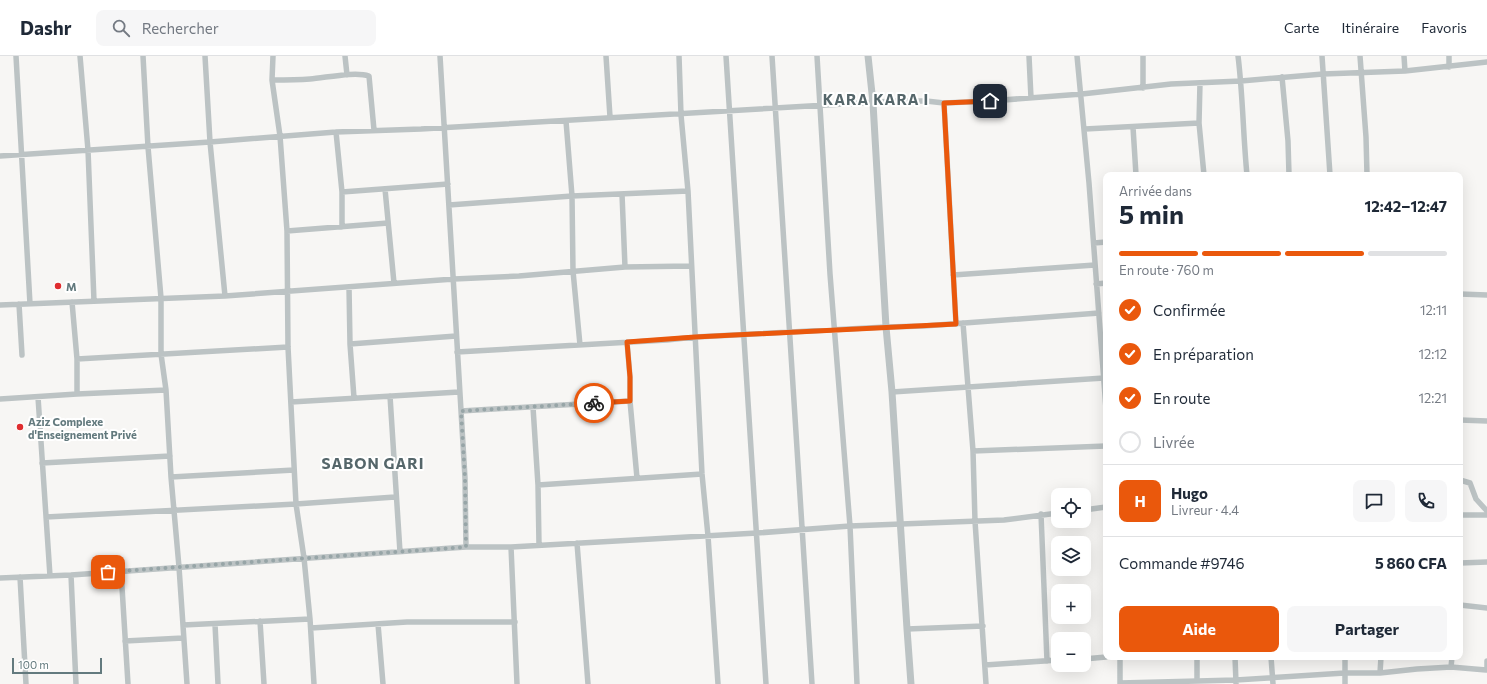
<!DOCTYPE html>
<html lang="fr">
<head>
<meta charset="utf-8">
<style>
	:root { --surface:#fff; --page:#f6f6f7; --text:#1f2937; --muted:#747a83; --line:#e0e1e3; --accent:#ea580c }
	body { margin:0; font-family:Commissioner,sans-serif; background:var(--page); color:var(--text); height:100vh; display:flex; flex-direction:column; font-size:15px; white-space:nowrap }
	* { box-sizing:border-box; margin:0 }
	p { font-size:13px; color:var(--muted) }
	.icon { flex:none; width:22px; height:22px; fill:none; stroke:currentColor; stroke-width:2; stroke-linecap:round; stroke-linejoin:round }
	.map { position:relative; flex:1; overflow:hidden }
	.drawer { position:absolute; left:1103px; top:116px; width:360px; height:488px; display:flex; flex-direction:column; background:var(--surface); border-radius:8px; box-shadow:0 4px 16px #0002 }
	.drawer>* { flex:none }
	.fabs { position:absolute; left:1051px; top:432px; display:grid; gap:8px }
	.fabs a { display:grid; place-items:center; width:40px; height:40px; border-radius:8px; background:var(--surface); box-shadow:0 4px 16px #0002; font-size:20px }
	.scale { position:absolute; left:12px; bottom:10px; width:90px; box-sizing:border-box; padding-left:4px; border:2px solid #637a7e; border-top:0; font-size:11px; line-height:14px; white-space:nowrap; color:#637a7e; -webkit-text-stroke:3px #fff; paint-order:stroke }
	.pin { position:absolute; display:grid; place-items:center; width:34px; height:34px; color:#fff; margin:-17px; border-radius:8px; box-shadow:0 2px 6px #0006 }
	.courier { position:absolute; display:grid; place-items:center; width:40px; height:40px; margin:-20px; border:3px solid #ea580c; border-radius:50%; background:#fff; color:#222; box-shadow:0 1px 5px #0007 }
	.summary em { font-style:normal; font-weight:700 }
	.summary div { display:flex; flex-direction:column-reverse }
	.summary { display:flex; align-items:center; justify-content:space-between; height:68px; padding:0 16px }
	h1 { font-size:26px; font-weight:700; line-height:30px }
	.bar { display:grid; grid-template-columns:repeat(4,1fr); gap:6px 4px; align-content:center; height:48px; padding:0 16px }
	.bar i { height:5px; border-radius:3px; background:var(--line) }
	.bar .active { background:var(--accent) }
	.bar p { grid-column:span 4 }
	.line { display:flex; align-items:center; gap:10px; padding:0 16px; border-top:1px solid var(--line) }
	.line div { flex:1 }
	.round { display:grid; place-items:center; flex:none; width:42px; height:42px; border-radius:8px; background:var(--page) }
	ol { padding:0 16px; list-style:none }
	li { display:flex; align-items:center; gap:12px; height:44px }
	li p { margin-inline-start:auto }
	li .icon { padding:4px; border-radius:50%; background:var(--accent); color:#fff; stroke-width:4 }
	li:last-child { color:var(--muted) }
	li i { width:22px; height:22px; border:2px solid var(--line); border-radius:50% }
	.primary-button { display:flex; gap:8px; margin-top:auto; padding:8px 16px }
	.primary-button a { flex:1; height:46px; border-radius:8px; background:var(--accent); color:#fff; font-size:16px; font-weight:700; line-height:46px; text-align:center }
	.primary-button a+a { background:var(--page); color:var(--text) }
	header { display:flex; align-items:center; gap:24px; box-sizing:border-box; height:56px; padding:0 20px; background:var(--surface); border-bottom:1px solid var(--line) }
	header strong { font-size:19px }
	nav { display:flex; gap:22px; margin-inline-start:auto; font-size:14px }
	.search { width:280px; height:36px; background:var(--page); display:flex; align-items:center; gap:10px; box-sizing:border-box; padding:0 14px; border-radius:8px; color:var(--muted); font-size:15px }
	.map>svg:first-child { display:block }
</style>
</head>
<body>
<header>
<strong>Dashr</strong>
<div class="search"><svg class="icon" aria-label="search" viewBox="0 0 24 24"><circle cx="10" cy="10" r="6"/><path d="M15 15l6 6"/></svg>Rechercher</div>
<nav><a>Carte</a><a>Itinéraire</a><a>Favoris</a></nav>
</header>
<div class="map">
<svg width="1487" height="628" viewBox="0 0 1487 628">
	<rect width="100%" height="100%" fill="#f7f6f4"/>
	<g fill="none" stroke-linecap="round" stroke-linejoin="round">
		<!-- minor -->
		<path stroke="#bcc3c4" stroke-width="5.5" d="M 16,0 L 30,248
			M 80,0 L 88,94 L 94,245
			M 143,0 L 148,91 L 161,242 L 161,298 L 166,334 L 171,421 L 179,511 L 187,628
			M 205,0 L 210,86 L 225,240
			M 273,0 L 272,24 L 280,80 L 287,175 L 288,291 L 296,448 L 304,502 L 310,563 L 314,628
			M 345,0 L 347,19
			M 440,0 L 465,422 L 466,491
			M 606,0 L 610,61
			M 679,0 L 681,59 L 688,135 L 702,418 L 708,480 L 718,628
			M 726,0 L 766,628
			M 772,0 L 812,628
			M 817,0 L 830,218 L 850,470 L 857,628
			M 1029,0 L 1031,42
			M 1077,0 L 1089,127 L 1106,353
			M 1238,0 C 1243,40 1243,79 1247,119
			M 1322,0 L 1330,119
			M 1360,0 L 1366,81 L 1367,119
			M 1404,0 L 1405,15
			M 1449,0 L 1449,11
			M 1282,21 L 1288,85 L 1289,119
			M 272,24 C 285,24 297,24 310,23 C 325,22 355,15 369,20 L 374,74
			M 1200,27 L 1199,67 L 1204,119
			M 1143,32 L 1143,0
			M 944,47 L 956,268
			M 566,65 L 572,140 L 573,215 L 580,289
			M 1133,71 L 1136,119
			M 1085,73 L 1199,67
			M 336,76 L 342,136 L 342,171
			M 0,100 L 210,86 L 336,76 L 421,73 L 895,45 L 926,45 L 944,47 L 990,45 L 1082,38 L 1171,28 L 1241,25 L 1323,18 L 1405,15 L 1487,6
			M 385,133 L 394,227
			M 342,136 L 448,128
			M 622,138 L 625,211
			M 449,149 L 572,140 L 688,135
			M 287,175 L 388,167
			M 1094,187 L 1106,186
			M 953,219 L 1095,209
			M 1096,228 L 1106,227
			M 349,231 L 350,288 L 354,342
			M 1460,238 L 1487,239
			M 72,246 L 77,303 L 77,338
			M 19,248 L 22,299
			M 0,249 L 225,240 L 454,223 L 519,220 L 625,211 L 691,210
			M 963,267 L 973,395 L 975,465 L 986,628
			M 627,286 L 630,321 L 630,345 L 637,422
			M 350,288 L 456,280
			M 457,296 L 667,284 L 695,281 L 886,271 L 924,270 L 1099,257
			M 77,303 L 288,291
			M 892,336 L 1104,322
			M 390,340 L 400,496
			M 38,341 L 50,520
			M 0,343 L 77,338 L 166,334
			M 291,346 L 459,336
			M 533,351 L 538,429 L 539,489
			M 461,355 L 630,345
			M 1460,364 L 1487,365
			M 973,395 L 1106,390
			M 42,407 L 170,400
			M 171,421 L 294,414
			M 1460,424 L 1470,427 L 1476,443 L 1487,455
			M 538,429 L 702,418
			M 1084,454 L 1106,451
			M 1041,458 L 1047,605
			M 1460,459 L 1487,459
			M 46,461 L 296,448 L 395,441
			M 577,487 L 588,628
			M 511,491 L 517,628
			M 1460,507 L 1487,506
			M 121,515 L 128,628
			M 71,519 L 76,628
			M 20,521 L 26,628
			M 0,522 L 71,519 L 466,491 L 511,491 L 757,477 L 850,470 L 1004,464 L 1058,457
			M 1460,549 L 1487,552
			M 260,565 L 264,628
			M 215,568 L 218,628
			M 378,568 L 383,628
			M 183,569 L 310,563
			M 311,572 L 407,566 L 515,566
			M 907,573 L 983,570
			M 125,585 L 183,582
			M 1120,601 L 1120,628
			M 1235,601 L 1236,627
			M 1271,601 L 1273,628
			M 1345,601 L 1345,628
			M 1084,603 L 1106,601
			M 1487,605 L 1487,614
			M 985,609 L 1058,604
			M 1451,611 L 1452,601
			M 1380,617 L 1381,601
			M 1197,626 L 1197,601
			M 1120,627 L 1236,624 L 1345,617 L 1380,617 L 1417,613 L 1451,611 L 1486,614"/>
		<!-- tertiary -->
		<path stroke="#bcc3c4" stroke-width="7" d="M 868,0 L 873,47 L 886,271 L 892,336 L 907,573 L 911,628"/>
	</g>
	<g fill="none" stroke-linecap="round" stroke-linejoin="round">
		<!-- done -->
		<path stroke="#97a5a7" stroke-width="4" stroke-dasharray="0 7.2" d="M 108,516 L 466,491 L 465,422 L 461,355 L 594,347"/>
		<!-- route -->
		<path stroke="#ea580c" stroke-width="5" d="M 594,347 L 630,345 L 630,321 L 627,286 L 695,281 L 956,268 L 944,47 L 990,45"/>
	</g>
	<!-- markers -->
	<g fill="#df2d2f" stroke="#fff" stroke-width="1.5">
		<circle cx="58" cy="230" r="4"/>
		<circle cx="20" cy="371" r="4"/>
	</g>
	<g text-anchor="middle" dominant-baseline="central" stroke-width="4" stroke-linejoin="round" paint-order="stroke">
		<!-- poi labels -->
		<g font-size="11" font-weight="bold" fill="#637a7e" stroke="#fff" text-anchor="start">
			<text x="66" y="230">M</text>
			<text x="28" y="365">Aziz Complexe<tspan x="28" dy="13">d'Enseignement Privé</tspan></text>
		</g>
		<!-- district labels -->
		<g font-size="15" font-weight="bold" letter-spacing="1" fill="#55666a" stroke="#fff">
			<text x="876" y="43">KARA KARA I</text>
			<text x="373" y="407">SABON GARI</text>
		</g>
	</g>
</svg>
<div class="fabs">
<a><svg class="icon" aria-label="locate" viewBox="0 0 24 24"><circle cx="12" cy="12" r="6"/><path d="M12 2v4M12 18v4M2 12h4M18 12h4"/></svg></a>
<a><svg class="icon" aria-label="layers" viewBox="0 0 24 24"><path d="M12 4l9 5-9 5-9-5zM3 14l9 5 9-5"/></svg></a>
<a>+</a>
<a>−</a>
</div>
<div class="scale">100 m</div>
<div class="pin" style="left:108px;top:516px;background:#ea580c"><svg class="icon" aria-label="bag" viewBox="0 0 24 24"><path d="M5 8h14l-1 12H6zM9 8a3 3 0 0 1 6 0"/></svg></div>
<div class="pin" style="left:990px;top:45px;background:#1f2937"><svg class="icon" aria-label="home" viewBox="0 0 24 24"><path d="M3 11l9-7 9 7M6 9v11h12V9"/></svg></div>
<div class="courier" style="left:594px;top:347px"><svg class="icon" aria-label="bike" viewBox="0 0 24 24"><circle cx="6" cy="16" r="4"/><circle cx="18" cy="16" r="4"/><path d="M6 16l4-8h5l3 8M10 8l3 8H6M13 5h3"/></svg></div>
<section class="drawer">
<div class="summary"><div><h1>5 min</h1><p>Arrivée dans</p></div><em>12:42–12:47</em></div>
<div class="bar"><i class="active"></i><i class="active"></i><i class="active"></i><i></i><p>En route · 760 m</p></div>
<ol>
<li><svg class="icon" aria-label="check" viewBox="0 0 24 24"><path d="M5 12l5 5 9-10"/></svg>Confirmée<p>12:11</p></li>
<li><svg class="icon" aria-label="check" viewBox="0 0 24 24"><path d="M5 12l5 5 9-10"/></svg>En préparation<p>12:12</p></li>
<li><svg class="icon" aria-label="check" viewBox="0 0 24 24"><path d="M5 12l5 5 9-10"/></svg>En route<p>12:21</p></li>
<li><i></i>Livrée</li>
</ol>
<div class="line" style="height:72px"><b class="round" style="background:var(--accent);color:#fff">H</b><div><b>Hugo</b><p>Livreur · 4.4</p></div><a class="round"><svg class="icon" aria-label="chat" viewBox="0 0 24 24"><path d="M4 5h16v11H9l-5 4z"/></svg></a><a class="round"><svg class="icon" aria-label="phone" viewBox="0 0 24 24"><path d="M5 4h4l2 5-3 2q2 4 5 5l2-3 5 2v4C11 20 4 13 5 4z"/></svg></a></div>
<div class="line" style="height:52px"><div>Commande #9746</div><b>5 860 CFA</b></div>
<div class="primary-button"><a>Aide</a><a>Partager</a></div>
</section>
</div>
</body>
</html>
